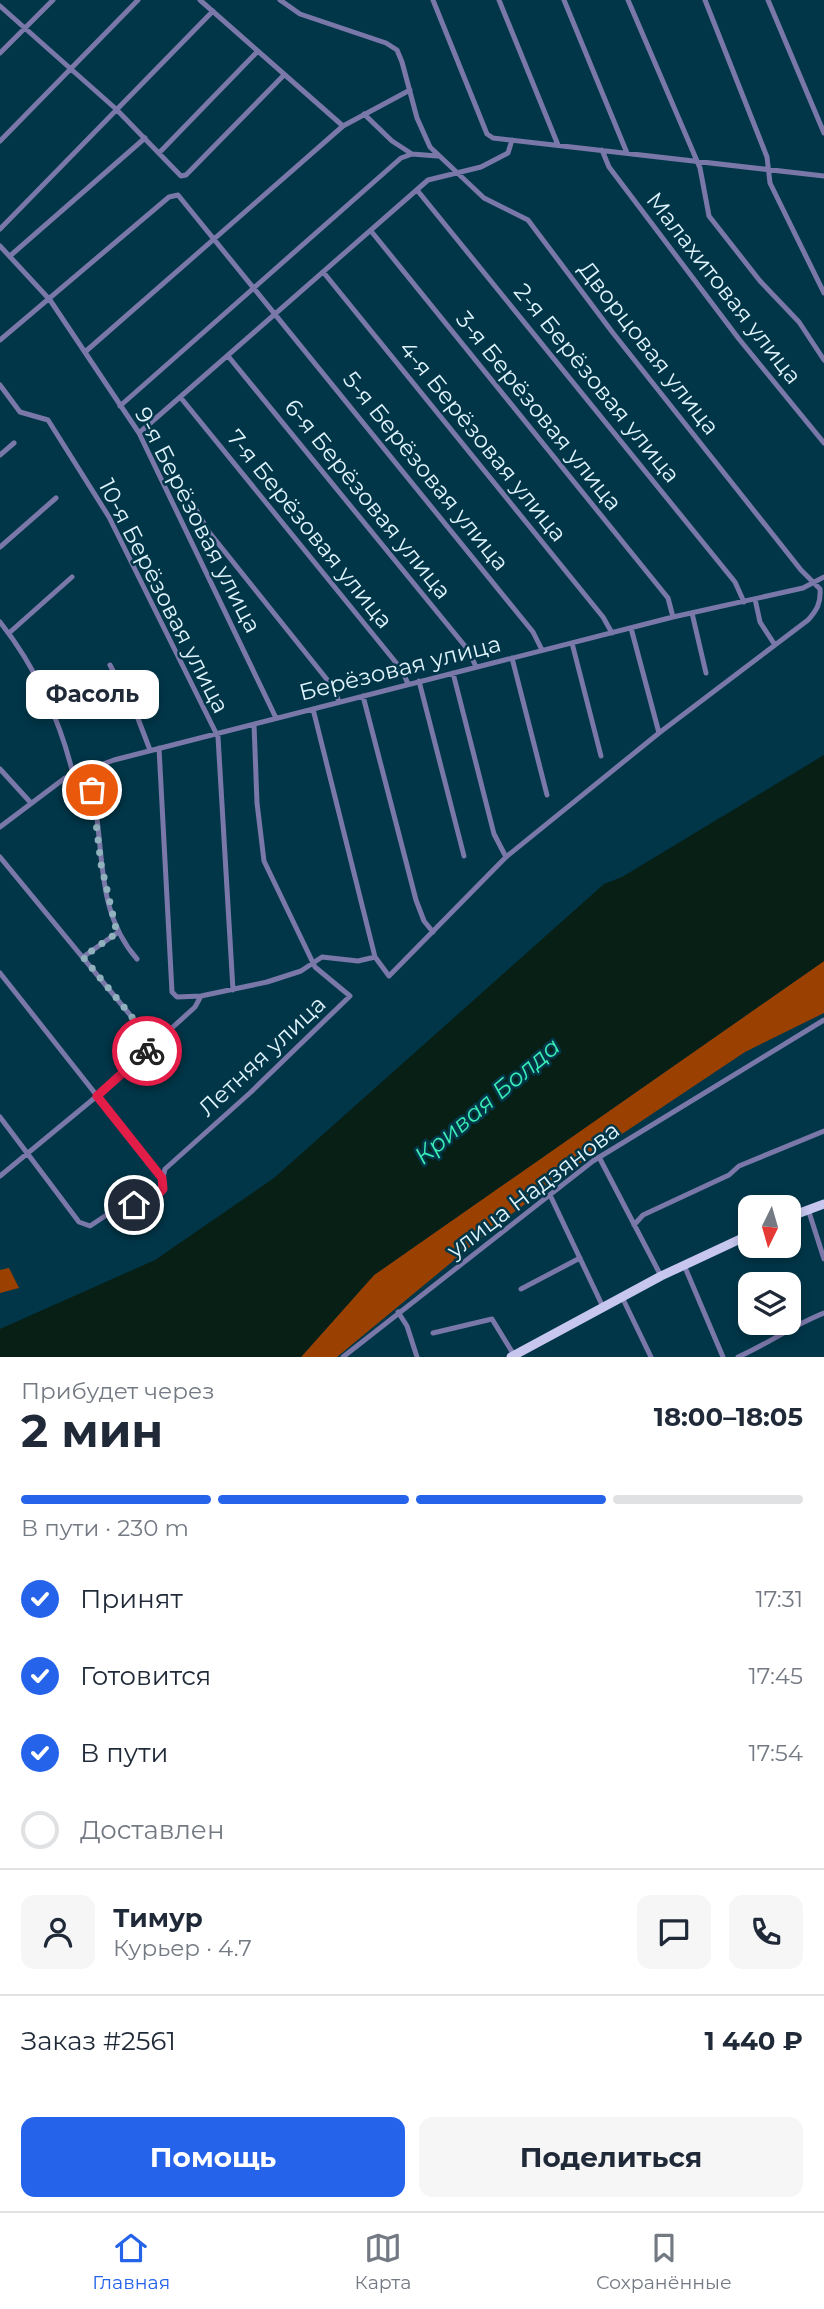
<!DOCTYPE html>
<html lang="ru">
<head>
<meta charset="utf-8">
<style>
	:root { --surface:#fff; --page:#f6f6f7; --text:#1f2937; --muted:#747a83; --line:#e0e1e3; --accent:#2563eb }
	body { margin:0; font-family:Montserrat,sans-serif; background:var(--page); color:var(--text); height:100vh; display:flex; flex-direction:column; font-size:26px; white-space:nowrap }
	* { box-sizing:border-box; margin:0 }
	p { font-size:23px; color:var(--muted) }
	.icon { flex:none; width:38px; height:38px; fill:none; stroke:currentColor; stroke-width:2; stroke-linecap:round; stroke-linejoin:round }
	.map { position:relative; height:1357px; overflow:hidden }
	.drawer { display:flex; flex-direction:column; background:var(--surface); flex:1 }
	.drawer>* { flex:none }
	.needle { width:46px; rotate:185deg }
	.buttons { position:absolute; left:738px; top:1195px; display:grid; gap:14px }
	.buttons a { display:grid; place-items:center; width:63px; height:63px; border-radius:14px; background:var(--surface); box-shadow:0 4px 10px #0003; font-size:35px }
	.pin { position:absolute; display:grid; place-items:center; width:60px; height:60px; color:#fff; margin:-30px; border:4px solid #fff; border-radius:50%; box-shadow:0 2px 7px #0007 }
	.courier { position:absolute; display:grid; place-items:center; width:70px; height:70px; margin:-35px; border:5px solid #e11d48; border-radius:50%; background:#fff; color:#222; box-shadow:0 2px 9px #0007 }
	.bubble { position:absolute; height:49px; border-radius:14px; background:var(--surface); box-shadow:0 4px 10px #0003; font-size:23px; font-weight:700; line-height:49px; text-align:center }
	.head em { font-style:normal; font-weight:700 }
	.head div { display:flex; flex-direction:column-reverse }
	.head { display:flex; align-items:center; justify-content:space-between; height:119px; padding:0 21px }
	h1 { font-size:46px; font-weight:700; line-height:52px }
	.bar { display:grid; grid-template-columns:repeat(4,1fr); gap:10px 7px; align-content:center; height:84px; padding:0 21px }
	.bar i { height:9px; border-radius:5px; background:var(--line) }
	.bar .current { background:var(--accent) }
	.bar p { grid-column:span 4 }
	.line { display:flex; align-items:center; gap:18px; padding:0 21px; border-top:2px solid var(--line) }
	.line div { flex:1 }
	.round { display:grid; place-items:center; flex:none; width:74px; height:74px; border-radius:14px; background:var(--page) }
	ol { padding:0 21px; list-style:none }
	li { display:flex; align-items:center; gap:21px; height:77px }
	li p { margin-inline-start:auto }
	li .icon { padding:7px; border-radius:50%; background:var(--accent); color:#fff; stroke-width:4 }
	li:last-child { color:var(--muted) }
	li i { width:38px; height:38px; border:4px solid var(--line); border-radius:50% }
	.primary-button { display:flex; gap:14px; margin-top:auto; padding:14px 21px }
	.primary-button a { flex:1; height:80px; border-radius:14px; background:var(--accent); color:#fff; font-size:28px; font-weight:700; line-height:80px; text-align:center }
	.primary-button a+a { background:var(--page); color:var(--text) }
	.dock { display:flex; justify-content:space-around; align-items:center; height:98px; border-top:2px solid var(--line); background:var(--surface); font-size:19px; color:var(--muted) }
	.dock a { display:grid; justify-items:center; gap:4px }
	.dock .current { color:var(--accent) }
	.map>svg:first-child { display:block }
</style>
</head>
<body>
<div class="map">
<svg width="824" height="1357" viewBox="0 0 824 1357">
	<rect width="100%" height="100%" fill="#003648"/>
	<!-- forest -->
	<path fill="#9a4000" d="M 824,961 L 824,1013 L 745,1052 L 598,1150 L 493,1228 L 337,1357 L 301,1357 L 374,1275 Z
		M 9,1268 L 19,1288 L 0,1293 L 0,1270 Z"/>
	<!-- water -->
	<path fill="#081f16" d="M 824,755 L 824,961 L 374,1275 L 301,1357 L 0,1357 L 0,1329 L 155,1260 L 274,1178 L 604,884 L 622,877 Z"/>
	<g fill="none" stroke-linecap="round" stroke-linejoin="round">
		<!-- street -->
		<path stroke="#7a77a9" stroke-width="5" d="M 200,0 L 343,126
			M 433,0 L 487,134 L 493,138 L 824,176
			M 499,0 L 558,145
			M 564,0 L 627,153
			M 628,0 L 700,168 L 709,216 L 760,281 L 799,322 L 824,360
			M 705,0 L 767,157 L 770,183 L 824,293
			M 768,0 L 824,133
			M 0,6 L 116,109 L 181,176 L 186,175 L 283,76
			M 0,53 L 53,0
			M 364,114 L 392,141 L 412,154
			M 0,141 L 138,0
			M 602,150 L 609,167 L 739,339 L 824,443
			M 159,153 L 257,52
			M 417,190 L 735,582 L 744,602
			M 0,229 L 213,11
			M 371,231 L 668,598 L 673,617
			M 0,246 L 50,300 L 139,433 L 276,718
			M 10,256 L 145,138
			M 324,273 L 603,617 L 612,633
			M 0,340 L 169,197 L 178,195 L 533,632 L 542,650
			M 85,352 L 343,126 L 410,90
			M 228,356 L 469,651 L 476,667
			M 0,385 L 20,412 L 48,420 L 109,517 L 218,737 L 233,990
			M 181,398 L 402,670 L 408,684
			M 120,406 L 401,158 L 412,154 L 437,156
			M 139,433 L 428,180 L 481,167 L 508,153 L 512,140
			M 0,455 L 14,443
			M 191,501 L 209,532 L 333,687 L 339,702
			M 0,547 L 56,498
			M 755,599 L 760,622 L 775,645
			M 692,613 L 706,673
			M 0,622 C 35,666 60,720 73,774
			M 631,628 L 659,733
			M 9,633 L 72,577
			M 572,643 L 601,756
			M 512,658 L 547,795
			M 110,665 L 137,716 L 150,750
			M 453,673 L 494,834 L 506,857
			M 419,681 L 464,856
			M 363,696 L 416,900 L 424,921 L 433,932
			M 313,709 L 375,957
			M 159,748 L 172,992 L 177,997 L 201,996 L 267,982 L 301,971 L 322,957 L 358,961 L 375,957 L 389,976 L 506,857 L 659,733 L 808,620 C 817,610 821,603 820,589 L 801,570 L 613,333 L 528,220 L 484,198 L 430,147 L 417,118 L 402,62 L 397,50 L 386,43 L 300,14 L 280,0
			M 0,769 L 31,803
			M 85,769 C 110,831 88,903 137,959
			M 0,827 L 65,778 L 114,760 L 673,617 L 803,588 L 824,577
			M 0,857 L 154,1044
			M 83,957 L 117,933
			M 0,973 L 162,1178
			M 0,1117 L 79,1222 L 90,1226 L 111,1212 L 147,1203 L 159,1194 L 165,1169 L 251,1092 L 350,996 L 315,967 L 264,861 L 257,803 L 254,724
			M 599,1157 L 661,1276
			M 0,1176 L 97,1096 L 195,1007 L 201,996
			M 550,1195 L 603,1307
			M 808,1209 L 824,1259
			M 634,1225 L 643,1215 L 729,1175 L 739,1166 L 824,1131
			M 684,1265 L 723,1357
			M 521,1289 L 580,1258
			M 622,1297 L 651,1357
			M 398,1312 L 407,1326 L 417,1357
			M 433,1333 L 492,1319 L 514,1355
			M 343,1357 L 593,1161 L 824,1020
			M 738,1357 C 768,1344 793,1325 824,1313"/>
		<!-- primary -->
		<path stroke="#c7c6ef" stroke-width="9" d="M 789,1217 L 824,1204
			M 511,1357 L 661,1276 L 751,1234"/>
	</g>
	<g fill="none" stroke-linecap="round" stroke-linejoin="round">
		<!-- done -->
		<path stroke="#91b1bd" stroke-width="7" stroke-dasharray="0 12.6" d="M 92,790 L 101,864 L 117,933 L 83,957 L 154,1044 L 147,1051"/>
		<!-- route -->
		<path stroke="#e11d48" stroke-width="9" d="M 134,1205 C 146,1205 155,1199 163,1189 L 162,1178 L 97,1096 L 147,1051"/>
	</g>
	<g text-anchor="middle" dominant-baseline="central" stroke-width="5" stroke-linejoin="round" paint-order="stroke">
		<!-- street labels -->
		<g font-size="23" fill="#dff3fc" stroke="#003648">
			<text transform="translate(724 288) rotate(52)">Малахитовая улица</text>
			<text transform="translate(649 348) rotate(52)">Дворцовая улица</text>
			<text transform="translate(597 383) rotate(51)">2-я Берёзовая улица</text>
			<text transform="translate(539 411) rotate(51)">3-я Берёзовая улица</text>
			<text transform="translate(483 441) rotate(51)">4-я Берёзовая улица</text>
			<text transform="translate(426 471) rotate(51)">5-я Берёзовая улица</text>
			<text transform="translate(368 499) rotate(51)">6-я Берёзовая улица</text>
			<text transform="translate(198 520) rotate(63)">9-я Берёзовая улица</text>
			<text transform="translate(310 529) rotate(51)">7-я Берёзовая улица</text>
			<text transform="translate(164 596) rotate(63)">10-я Берёзовая улица</text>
			<text transform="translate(400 668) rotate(-14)">Берёзовая улица</text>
			<text transform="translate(262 1056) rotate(-43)">Летняя улица</text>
			<text transform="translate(533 1190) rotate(-37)">улица Надзянова</text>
		</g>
		<!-- water labels -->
		<g font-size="24" font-style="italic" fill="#3aebb4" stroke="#003648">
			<text transform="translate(487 1101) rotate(-40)">Кривая Болда</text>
		</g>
	</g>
</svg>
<div class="buttons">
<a><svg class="needle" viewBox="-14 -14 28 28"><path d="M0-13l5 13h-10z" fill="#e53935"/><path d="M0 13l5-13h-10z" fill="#747a83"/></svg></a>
<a><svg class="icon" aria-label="layers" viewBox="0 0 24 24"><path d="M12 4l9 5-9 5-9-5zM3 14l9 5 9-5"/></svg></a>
</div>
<div class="pin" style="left:92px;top:790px;background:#ea580c"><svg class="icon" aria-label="bag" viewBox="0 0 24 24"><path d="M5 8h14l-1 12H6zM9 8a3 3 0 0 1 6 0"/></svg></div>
<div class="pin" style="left:134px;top:1205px;background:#1f2937"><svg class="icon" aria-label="home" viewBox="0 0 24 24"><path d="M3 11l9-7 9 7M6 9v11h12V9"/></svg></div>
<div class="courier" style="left:147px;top:1051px"><svg class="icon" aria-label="bike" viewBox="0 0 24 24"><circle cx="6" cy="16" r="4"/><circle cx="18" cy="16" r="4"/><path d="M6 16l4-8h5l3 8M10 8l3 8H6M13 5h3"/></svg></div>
<div class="bubble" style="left:26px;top:670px;width:133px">Фасоль</div>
</div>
<section class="drawer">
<div class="head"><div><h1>2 мин</h1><p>Прибудет через</p></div><em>18:00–18:05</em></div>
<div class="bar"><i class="current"></i><i class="current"></i><i class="current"></i><i></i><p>В пути · 230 m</p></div>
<ol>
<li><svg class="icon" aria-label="check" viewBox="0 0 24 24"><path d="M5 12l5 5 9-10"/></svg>Принят<p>17:31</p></li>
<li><svg class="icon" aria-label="check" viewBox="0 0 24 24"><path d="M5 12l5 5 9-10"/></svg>Готовится<p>17:45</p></li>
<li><svg class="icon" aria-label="check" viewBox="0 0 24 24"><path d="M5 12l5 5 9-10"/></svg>В пути<p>17:54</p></li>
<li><i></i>Доставлен</li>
</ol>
<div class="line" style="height:126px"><a class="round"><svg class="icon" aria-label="person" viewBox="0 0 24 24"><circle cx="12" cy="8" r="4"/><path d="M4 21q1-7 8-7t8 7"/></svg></a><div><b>Тимур</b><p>Курьер · 4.7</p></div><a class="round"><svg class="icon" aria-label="chat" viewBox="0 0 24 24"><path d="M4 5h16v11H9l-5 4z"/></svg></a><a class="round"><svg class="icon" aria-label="phone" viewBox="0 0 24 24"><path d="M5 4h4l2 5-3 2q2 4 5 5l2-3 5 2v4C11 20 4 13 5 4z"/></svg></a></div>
<div class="line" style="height:91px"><div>Заказ #2561</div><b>1 440 ₽</b></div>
<div class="primary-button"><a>Помощь</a><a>Поделиться</a></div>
</section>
<nav class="dock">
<a class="current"><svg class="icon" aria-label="home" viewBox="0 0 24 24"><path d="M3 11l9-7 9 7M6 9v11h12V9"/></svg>Главная</a>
<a><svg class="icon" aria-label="map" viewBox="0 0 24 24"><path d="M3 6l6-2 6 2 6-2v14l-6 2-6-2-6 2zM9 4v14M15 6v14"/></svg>Карта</a>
<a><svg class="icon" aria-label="saved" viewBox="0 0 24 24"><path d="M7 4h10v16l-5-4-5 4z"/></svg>Сохранённые</a>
</nav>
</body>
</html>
